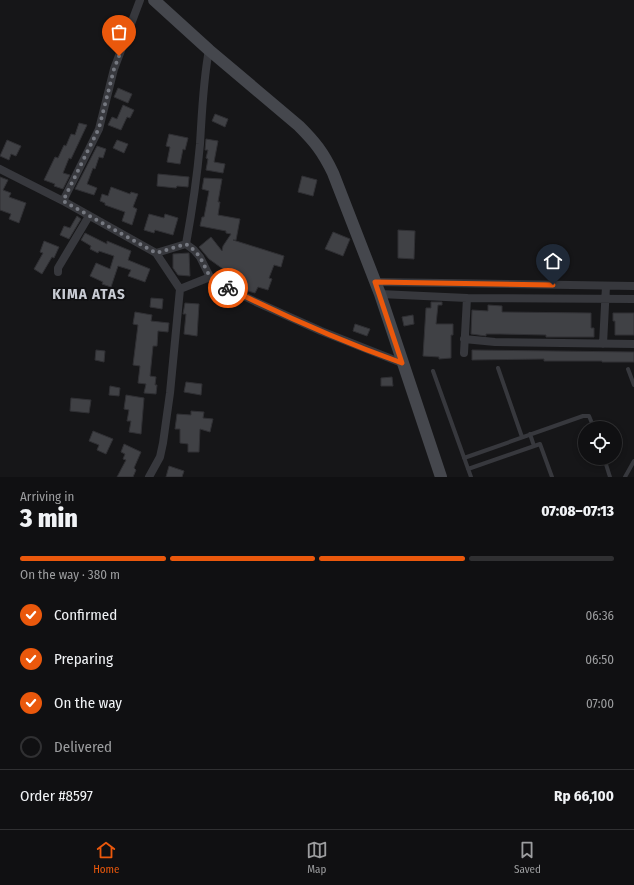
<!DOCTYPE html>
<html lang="en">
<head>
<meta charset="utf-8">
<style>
	:root { --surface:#101012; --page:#19191b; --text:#f1f3f6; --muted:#9c9d9f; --line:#303032; --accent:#ea580c }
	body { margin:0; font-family:"Fira Sans Condensed",sans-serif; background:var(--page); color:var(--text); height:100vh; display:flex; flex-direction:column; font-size:15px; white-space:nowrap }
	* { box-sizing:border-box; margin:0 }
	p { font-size:13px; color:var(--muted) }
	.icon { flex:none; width:22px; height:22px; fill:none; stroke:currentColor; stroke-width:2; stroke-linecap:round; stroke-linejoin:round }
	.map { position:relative; height:477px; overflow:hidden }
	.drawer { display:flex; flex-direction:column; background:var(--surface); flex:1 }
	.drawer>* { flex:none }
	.fabs { position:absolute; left:578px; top:421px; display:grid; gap:8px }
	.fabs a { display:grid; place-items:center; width:44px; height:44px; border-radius:50%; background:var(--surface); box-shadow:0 2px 6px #0003,0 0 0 1px var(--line); font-size:20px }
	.pin { position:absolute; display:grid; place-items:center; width:34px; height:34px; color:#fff; margin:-41px -17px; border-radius:50% 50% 50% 0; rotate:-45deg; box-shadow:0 0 4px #0007 }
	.pin .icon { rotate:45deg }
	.courier { position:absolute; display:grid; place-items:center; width:40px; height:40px; margin:-20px; border:3px solid #ea580c; border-radius:50%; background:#fff; color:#222; box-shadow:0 1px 5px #0007 }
	.summary em { font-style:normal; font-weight:800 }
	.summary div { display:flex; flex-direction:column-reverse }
	.summary { display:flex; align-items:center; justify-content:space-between; height:68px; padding:0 20px }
	h1 { font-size:26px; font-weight:800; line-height:30px }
	.bar { display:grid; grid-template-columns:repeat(4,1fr); gap:6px 4px; align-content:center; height:48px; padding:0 20px }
	.bar i { height:5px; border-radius:3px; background:var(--line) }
	.bar .active { background:var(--accent) }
	.bar p { grid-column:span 4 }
	.line { display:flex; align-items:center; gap:10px; padding:0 20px; border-top:1px solid var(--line) }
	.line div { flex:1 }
	ol { padding:0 20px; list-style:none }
	li { display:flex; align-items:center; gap:12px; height:44px }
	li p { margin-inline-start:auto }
	li .icon { padding:4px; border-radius:50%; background:var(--accent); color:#fff; stroke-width:4 }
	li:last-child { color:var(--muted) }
	li i { width:22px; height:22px; border:2px solid var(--line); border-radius:50% }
	.tabs { display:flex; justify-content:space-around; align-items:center; height:56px; border-top:1px solid var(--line); background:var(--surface); font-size:11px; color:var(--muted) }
	.tabs a { display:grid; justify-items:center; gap:2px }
	.tabs .active { color:var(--accent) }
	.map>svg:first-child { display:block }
</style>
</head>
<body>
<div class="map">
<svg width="634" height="477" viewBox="0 0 634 477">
	<rect width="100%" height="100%" fill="#161618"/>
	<!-- building -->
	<path fill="#404145" stroke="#303034" d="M 118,88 L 132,94 L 128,103 L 114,97 Z
		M 123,105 L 134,110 L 130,118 L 127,117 L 121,130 L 108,125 L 112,117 L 117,119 Z
		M 215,114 L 228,119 L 225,127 L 212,121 Z
		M 79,123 L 87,125 L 71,159 L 69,158 L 63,173 L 70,175 L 63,189 L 54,186 L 55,184 L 44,180 L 55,157 L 58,158 L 64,145 L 66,146 L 71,134 L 75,135 Z
		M 169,134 L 188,138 L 185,150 L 183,149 L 180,164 L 167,162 L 170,147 L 166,146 Z
		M 206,139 L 218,141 L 214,162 L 225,164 L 223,173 L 206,170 L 208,159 L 206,158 L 208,150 L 205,150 Z
		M 7,140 L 21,146 L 16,156 L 11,154 L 9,160 L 0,156 Z
		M 117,140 L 128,144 L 124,153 L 113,148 Z
		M 97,146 L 106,149 L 103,158 L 99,157 L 95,169 L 93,168 L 87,184 L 97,188 L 94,195 L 75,189 Z
		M 158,174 L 189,177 L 188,187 L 177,186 L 176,188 L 157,186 Z
		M 302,176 L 317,180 L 313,196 L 298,192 Z
		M 0,177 L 8,180 L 3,190 L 11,193 L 9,197 L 26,203 L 19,223 L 9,219 L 11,214 L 0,210 Z
		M 204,178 L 222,179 L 218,202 L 220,202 L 218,215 L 240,219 L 236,240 L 233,240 L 284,256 L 281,267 L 274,265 L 269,278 L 272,279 L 268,290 L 258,287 L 255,293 L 241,289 L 245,279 L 230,274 L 209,259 L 199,247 L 211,237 L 222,251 L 223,246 L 231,234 L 226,233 L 226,231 L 200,226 L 202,217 L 204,217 L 209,191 L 202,189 Z
		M 111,187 L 130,194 L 131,192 L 138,194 L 133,207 L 137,209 L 132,225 L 122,221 L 125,212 L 105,205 L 105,203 L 100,201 L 102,194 L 108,196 Z
		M 149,214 L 164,218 L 165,214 L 178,218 L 173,235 L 155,230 L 154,233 L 144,230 Z
		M 77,216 L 81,219 L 69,239 L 60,235 L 64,226 L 70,228 Z
		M 398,230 L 415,231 L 414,259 L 398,258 Z
		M 333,232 L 350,239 L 343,256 L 325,249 Z
		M 85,233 L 107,244 L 107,241 L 131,251 L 128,260 L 150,269 L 145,282 L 128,276 L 131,270 L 118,266 L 111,287 L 102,284 L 103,282 L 90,276 L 96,263 L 110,269 L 114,256 L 99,251 L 98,253 L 90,249 L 91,246 L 81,240 Z
		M 44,241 L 59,247 L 54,258 L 52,257 L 42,274 L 34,269 L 43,253 L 40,252 Z
		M 189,253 L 190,276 L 178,275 L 173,268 L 173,254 Z
		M 151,298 L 163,299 L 162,309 L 150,307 Z
		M 431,302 L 442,302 L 442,305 L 438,305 L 436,324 L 453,324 L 453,335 L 451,335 L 451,358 L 439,359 L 439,357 L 423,356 L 426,308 L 431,308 Z
		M 185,303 L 199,304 L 197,336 L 184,334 L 186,314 L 183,314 Z
		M 488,305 L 502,306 L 502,312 L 591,313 L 591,328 L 594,328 L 594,337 L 546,337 L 546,335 L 499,334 L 486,334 L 486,336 L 471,334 L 472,310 L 488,311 Z
		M 135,312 L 152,315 L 151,321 L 169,323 L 168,332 L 158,331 L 157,346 L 153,346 L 150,376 L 156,377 L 155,385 L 157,385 L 156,394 L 144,393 L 146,384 L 138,383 L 140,366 L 133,365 L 138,325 L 133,324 Z
		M 613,313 L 634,313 L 634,335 L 615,335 L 615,321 L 613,321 Z
		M 413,315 L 414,324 L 404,326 L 402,317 Z
		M 355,324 L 370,329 L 367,336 L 353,331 Z
		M 96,350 L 105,351 L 104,362 L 95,360 Z
		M 472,350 L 634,352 L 634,362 L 602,362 L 602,361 L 544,361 L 544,359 L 472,360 Z
		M 392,377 L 393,386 L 381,386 L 381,378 Z
		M 186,382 L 202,384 L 201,395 L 184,392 Z
		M 110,386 L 120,388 L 119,396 L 109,395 Z
		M 126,395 L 144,398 L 141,434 L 129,432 L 131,421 L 127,421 L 129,410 L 124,409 Z
		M 71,398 L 91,400 L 89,413 L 70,411 Z
		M 191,411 L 204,412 L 203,418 L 213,419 L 210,432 L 200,429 L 199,452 L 188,452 L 188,444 L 180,443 L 180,429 L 175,429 L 177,414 L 191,415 Z
		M 93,431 L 113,439 L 106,454 L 97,450 L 99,445 L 89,441 Z
		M 124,444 L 141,452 L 134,468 L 136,470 L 133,477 L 117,477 L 126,460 L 123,459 L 125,454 L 121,452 Z
		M 169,466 L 184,471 L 182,477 L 166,477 Z"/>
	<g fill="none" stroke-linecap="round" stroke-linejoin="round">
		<!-- service -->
		<path stroke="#37383d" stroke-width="4" d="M 498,368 L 522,437
			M 628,369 L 634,385
			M 433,371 L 471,477
			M 530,434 L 534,446
			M 464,458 L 583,416 L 589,416 L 594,428
			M 604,458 L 610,477
			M 468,469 L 540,444 L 552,477
			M 625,477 L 634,461"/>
		<!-- minor -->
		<path stroke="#37383d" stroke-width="8" d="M 0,169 L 65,202 L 156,253 L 186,244 L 194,250 L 200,257 L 210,277 L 223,286 L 256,302 L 321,331 L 402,363
			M 63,201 L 99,129 L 114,69 L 140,0
			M 186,244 C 192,211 197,178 200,144 C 202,113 203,81 209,50
			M 156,253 L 180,289
			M 58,272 L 58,268 L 89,216
			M 375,282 L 634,286
			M 380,294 L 467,298 L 634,299
			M 464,339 L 495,342 L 634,344
			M 603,344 L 606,286
			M 464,353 L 467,298
			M 149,477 L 160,457 L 163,443 L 170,393 L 180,289 L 210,277"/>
		<!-- secondary -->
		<path stroke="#45474d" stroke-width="12" d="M 154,0 L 209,50 L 299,126 C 315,142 323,152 333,173 L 380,294 L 441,477"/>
	</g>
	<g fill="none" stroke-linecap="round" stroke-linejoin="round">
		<!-- done -->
		<path stroke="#757880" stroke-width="4" stroke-dasharray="0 7.2" d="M 119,56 L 114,69 L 99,128 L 63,201 L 156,253 L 186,244 L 194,250 L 200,257 L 210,277 L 228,288"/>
		<!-- route -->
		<path stroke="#ea580c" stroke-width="5" d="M 228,288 C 284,316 343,342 402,363 L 375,282 L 553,285"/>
	</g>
	<g text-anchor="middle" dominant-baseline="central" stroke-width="4" stroke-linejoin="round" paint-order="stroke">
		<!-- district labels -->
		<g font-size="15" font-weight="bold" letter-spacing="1" fill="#c9ccd4" stroke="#111113">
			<text x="89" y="294">KIMA ATAS</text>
		</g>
	</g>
</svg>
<div class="fabs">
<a><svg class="icon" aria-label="locate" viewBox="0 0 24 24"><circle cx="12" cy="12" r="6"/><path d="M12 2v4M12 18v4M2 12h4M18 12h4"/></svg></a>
</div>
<div class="pin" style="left:119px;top:56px;background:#ea580c"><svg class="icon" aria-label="bag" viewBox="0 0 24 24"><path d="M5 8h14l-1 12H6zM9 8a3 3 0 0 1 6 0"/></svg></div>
<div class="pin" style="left:553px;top:285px;background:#1f2937"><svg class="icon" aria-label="home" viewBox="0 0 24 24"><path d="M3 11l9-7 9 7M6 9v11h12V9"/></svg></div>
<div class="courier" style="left:228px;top:288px"><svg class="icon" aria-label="bike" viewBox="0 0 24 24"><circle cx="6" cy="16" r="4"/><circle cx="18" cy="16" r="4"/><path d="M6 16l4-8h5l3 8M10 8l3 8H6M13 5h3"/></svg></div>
</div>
<section class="drawer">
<div class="summary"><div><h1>3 min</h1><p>Arriving in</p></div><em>07:08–07:13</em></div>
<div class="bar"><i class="active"></i><i class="active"></i><i class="active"></i><i></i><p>On the way · 380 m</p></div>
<ol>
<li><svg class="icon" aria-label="check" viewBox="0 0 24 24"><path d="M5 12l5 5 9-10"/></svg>Confirmed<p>06:36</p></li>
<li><svg class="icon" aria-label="check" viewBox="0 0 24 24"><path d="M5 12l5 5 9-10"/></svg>Preparing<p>06:50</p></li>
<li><svg class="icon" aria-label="check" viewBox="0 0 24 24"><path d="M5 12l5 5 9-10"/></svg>On the way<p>07:00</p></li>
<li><i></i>Delivered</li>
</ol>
<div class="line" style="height:52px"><div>Order #8597</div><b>Rp 66,100</b></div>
</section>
<nav class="tabs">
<a class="active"><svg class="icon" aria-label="home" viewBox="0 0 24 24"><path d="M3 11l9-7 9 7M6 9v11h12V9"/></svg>Home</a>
<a><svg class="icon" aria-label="map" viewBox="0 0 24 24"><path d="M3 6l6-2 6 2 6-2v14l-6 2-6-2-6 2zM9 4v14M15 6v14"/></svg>Map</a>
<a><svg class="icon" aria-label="saved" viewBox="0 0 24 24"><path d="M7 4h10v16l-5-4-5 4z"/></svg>Saved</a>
</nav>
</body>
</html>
